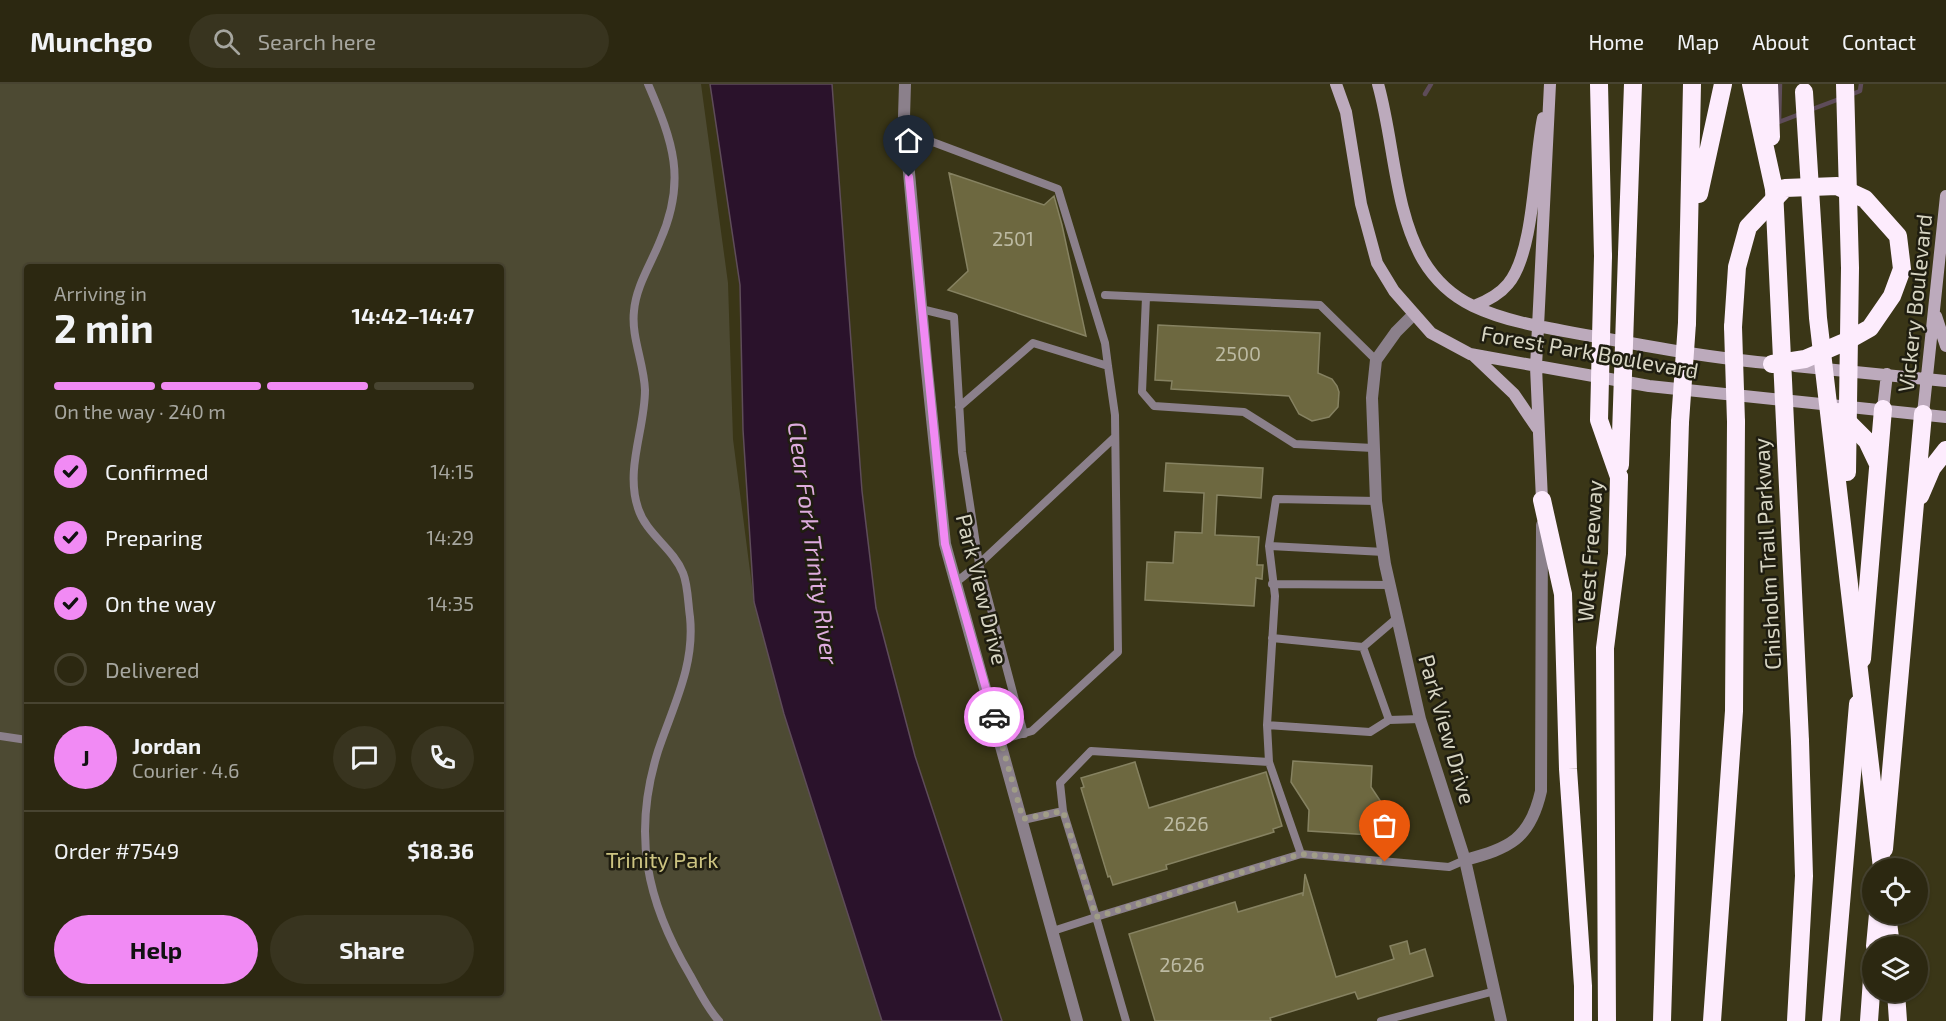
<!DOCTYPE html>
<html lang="en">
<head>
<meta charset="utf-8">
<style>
	:root { --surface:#2c2811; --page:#38341f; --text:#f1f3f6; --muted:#a6a69f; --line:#484431; --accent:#f18af4 }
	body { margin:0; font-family:"Exo 2",sans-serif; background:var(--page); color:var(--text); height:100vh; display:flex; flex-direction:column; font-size:22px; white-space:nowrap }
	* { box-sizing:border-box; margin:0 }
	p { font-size:20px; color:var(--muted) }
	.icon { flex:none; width:33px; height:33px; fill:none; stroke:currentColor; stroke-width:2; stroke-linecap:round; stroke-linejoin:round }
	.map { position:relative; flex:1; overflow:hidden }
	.side { position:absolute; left:24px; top:180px; width:480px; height:732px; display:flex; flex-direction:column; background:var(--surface); border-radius:6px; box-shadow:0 2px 4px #0004,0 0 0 2px var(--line) }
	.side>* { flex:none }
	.buttons { position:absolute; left:1862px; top:774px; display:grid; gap:12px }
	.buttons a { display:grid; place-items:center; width:66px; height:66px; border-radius:50%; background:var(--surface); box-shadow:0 2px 4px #0004,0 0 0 2px var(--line); font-size:30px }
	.pin { position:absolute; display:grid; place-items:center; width:51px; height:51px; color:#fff; margin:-62px -26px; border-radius:50% 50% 50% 0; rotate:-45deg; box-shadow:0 0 6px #0007 }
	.pin .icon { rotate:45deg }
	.courier { position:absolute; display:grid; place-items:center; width:60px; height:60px; margin:-30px; border:4px solid #f18af4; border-radius:50%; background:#fff; color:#222; box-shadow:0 2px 8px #0007 }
	.overview em { font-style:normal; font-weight:700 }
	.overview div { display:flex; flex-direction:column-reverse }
	.overview { display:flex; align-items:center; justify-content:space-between; height:102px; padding:0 30px }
	h1 { font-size:39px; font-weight:700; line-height:45px }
	.bar { display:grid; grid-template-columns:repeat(4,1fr); gap:9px 6px; align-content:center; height:72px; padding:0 30px }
	.bar i { height:8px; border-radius:4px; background:var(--line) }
	.bar .on { background:var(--accent) }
	.bar p { grid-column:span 4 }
	.line { display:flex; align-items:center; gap:15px; padding:0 30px; border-top:2px solid var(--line) }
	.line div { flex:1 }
	.round { display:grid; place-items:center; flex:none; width:63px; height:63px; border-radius:32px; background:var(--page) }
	ol { padding:0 30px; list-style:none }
	li { display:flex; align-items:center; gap:18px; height:66px }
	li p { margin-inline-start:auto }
	li .icon { padding:6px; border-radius:50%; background:var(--accent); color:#111; stroke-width:4 }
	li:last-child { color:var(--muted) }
	li i { width:33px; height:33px; border:3px solid var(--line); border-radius:50% }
	.button { display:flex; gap:12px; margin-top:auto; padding:12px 30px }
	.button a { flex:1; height:69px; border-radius:36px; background:var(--accent); color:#111; font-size:24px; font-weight:700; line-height:69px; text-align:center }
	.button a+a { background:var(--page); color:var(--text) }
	header { display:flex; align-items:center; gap:36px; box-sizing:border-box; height:84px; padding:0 30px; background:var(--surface); border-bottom:2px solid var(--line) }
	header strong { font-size:28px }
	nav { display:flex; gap:33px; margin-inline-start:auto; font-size:21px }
	.search { width:420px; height:54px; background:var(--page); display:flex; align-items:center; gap:15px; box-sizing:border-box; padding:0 21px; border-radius:33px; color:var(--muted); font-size:22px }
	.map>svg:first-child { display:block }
</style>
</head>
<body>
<header>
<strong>Munchgo</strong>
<div class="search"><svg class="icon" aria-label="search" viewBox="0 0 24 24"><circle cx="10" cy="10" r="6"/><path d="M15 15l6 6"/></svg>Search here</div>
<nav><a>Home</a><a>Map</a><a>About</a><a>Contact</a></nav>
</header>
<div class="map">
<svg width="1946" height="937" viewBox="0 0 1946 937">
	<rect width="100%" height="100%" fill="#3a3617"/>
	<!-- green -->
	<path fill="#4d4a33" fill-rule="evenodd" d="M 0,0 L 701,0 L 728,199 L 733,355 L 754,518 L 784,630 L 882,937 L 0,937 ZM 27,183 L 501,183 L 501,909 L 27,909 Z"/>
	<!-- water -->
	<path fill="#2a122b" stroke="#5e4c59" stroke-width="1.5" d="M 710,0 L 832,0 L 862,407 L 876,524 L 915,672 L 1002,937 L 882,937 L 784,630 L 754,518 L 743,346 L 740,201 Z"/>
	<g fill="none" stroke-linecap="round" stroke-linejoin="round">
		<!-- stream -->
		<path stroke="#5e4c59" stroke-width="4.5" d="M 1780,0 L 1779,38 L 1800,30
			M 1425,10 L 1431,0
			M 1850,11 L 1860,7 L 1861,0
			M 1810,26 L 1842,14"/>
	</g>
	<!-- building -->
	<path fill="#6d6840" stroke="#868261" stroke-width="1.5" d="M 949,89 L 1044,121 L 1054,112 L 1062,141 L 1086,252 L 948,206 L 968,187 Z
		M 1158,241 L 1320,249 L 1318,289 L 1332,295 L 1337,302 L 1339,308 L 1338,323 L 1329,333 L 1312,337 L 1299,330 L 1289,312 L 1171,305 L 1172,297 L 1155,296 Z
		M 1166,379 L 1263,384 L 1261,414 L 1217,411 L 1215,451 L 1259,453 L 1257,481 L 1263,481 L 1262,495 L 1256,494 L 1254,522 L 1145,516 L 1147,478 L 1173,479 L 1175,448 L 1202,449 L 1204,409 L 1164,407 Z
		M 1293,677 L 1372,682 L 1371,703 L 1389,730 L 1387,752 L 1308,747 L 1309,726 L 1291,698 Z
		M 1135,678 L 1149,724 L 1266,688 L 1282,742 L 1273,745 L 1274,748 L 1166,781 L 1167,785 L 1113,801 L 1110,792 L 1108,793 L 1081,704 L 1084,703 L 1081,694 Z
		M 1305,790 L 1336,893 L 1394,875 L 1390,862 L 1407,857 L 1410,870 L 1425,865 L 1433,892 L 1358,915 L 1355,908 L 1270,934 L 1271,937 L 1155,937 L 1129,850 L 1235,818 L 1238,828 L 1302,809 L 1303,812 Z"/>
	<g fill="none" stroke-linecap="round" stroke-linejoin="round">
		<!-- service -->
		<path stroke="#8b808b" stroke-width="8" d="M 648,0 C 673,58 687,96 660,157 C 651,180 636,202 634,227 C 631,253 644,279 645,306 C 645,345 625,385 638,424 C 646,450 673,464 683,489 C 688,501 688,520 690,533 C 695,582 673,622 658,667 C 632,750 646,817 690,891 C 699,907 707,924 719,937
			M 906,48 L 1058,105 L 1105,259 L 1108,282 L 1115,331 L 1118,568 L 1032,647 L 1001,656
			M 1105,211 L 1320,221 L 1376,276
			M 1146,213 L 1142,308 L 1154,322 L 1244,328 L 1295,360 L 1373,364
			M 921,225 L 954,233 L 962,368 L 979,480 L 1115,353
			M 959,323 L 1033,259 L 1108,282
			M 1269,462 L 1384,468
			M 955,499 L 979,480 L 1024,650
			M 1272,500 L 1390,501
			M 1397,534 L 1363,563 L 1389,636 L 1420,635
			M 1272,554 L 1363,563
			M 1267,641 L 1370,648 L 1389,636
			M 0,652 L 27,656
			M 1269,678 L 1267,641 L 1275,512 L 1269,462 L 1276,415 L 1376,417
			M 1063,727 L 1060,699 L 1091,667 L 1269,678 L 1301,770
			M 1023,736 L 1063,727 L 1096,833 L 1301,770 L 1449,783 L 1465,776
			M 1053,847 L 1096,833 L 1126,937
			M 1381,937 L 1495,907"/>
		<!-- tertiary -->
		<path stroke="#8b808b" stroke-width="12" d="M 905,0 L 904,33 L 926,277 L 945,460 L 1077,937
			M 1414,230 L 1396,248 L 1376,276 L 1372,314 L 1376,417 L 1385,480 L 1420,635 L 1465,776 L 1501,937
			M 1465,776 C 1509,764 1530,756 1541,707 L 1542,441"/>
		<!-- secondary -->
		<path stroke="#bcaabc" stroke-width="12" d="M 1336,0 L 1346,28 L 1361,120 L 1377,179 L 1394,207 L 1431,249 L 1470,270 L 1649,302 L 1946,333
			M 1378,0 C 1394,56 1394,126 1423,176 C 1435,196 1452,212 1473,222 C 1511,240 1556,245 1597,253 C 1657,264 1717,275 1778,280
			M 1474,222 C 1487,217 1499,211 1508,200 C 1535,168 1534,76 1543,34
			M 1936,232 L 1946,262
			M 1474,272 L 1514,310 L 1537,344
			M 1795,282 L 1946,297
			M 1883,325 L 1887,290
			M 1923,330 L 1946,112
			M 1542,416 L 1536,283 L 1550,0"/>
		<!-- motorway -->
		<path stroke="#fdecfd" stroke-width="18" d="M 1599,0 L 1603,172
			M 1751,0 L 1774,105
			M 1769,0 L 1771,53
			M 1699,110 L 1723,0
			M 1627,170 L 1633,0
			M 1687,239 L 1692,0
			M 1733,243 L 1737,183 L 1748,143 L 1785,104 L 1837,102 L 1865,115 L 1898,152 L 1902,185 L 1892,212 L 1870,244 L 1847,257 L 1805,275 L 1772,280
			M 1838,328 L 1867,357 L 1877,378
			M 1920,412 L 1932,384 L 1946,366
			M 1542,416 L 1563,510 L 1568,685 L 1583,902 L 1583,937
			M 1862,575 L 1883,325
			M 1884,765 L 1923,330
			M 1887,830 L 1891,862
			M 1875,862 L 1878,830
			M 1896,908 L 1898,937
			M 1607,937 L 1605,564 L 1617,470 L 1619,393
			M 1662,937 L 1680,338
			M 1712,937 L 1734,627 L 1736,338
			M 1796,937 L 1804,792 L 1800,657
			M 1831,937 L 1858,620
			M 1869,937 L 1872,895"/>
		<!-- motorway-bridge -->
		<path stroke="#fdecfd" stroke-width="18" d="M 1845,0 L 1850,184 L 1847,388
			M 1804,8 L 1818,234 L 1882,784
			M 1774,105 L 1800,657
			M 1603,172 L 1599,336 L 1619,393
			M 1733,243 L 1736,338
			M 1680,338 L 1687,239
			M 1620,381 L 1627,170"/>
	</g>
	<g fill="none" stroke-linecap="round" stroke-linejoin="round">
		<!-- done -->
		<path stroke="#a09d87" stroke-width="6" stroke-dasharray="0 10.8" d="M 994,633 L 1023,735 L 1063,727 L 1096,833 L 1301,770 L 1385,778"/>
		<!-- route -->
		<path stroke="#f18af4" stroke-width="8" d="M 909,93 L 945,460 L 994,633"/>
	</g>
	<g text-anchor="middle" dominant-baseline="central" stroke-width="5" stroke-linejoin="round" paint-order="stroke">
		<!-- number labels -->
		<g font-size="20" fill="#bcbaa2">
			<text x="1013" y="154">2501</text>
			<text x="1238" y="269">2500</text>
			<text x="1186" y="739">2626</text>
			<text x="1182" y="880">2626</text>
		</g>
		<!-- street labels -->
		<g font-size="22" fill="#d7d5c3" stroke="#1f1d10">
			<text transform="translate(1914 219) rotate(-84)">Vickery Boulevard</text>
			<text transform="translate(1590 267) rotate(10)">Forest Park Boulevard</text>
			<text transform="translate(1589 467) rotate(-86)">West Freeway</text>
			<text transform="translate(1766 470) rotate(-93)">Chisholm Trail Parkway</text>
			<text transform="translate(983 505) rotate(76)">Park View Drive</text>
			<text transform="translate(1448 645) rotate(74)">Park View Drive</text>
		</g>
		<!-- park labels -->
		<g font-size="22" fill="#cdc481" stroke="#1f1d10">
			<text x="662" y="775">Trinity Park</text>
		</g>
		<!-- water labels -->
		<g font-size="24" font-style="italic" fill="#deacde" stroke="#1f1d10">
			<text transform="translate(814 459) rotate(82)">Clear Fork Trinity River</text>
		</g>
	</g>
</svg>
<div class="buttons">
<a><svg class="icon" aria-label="locate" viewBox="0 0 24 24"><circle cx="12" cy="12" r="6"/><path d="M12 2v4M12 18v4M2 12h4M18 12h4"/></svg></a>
<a><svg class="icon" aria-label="layers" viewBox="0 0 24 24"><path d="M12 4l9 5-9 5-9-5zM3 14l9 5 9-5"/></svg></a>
</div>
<div class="pin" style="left:1385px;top:778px;background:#ea580c"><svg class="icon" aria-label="bag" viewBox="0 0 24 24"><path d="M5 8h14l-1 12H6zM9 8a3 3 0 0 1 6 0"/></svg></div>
<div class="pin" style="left:909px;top:93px;background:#1f2937"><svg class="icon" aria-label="home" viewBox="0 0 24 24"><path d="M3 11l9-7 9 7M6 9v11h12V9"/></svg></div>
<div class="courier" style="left:994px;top:633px"><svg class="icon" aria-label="car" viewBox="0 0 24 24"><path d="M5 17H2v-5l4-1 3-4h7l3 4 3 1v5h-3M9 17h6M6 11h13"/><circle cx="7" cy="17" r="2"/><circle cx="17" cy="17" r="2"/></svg></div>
<section class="side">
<div class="overview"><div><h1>2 min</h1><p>Arriving in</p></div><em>14:42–14:47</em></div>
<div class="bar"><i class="on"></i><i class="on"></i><i class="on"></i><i></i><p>On the way · 240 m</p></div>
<ol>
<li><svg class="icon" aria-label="check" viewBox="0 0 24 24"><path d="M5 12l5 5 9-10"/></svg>Confirmed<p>14:15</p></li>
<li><svg class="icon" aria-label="check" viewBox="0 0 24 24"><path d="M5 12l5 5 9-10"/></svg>Preparing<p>14:29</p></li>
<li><svg class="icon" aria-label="check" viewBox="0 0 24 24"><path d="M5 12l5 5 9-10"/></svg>On the way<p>14:35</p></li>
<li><i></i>Delivered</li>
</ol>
<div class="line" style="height:108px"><b class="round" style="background:var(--accent);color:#111">J</b><div><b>Jordan</b><p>Courier · 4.6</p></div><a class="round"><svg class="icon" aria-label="chat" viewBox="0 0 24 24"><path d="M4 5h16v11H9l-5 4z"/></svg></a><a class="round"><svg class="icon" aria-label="phone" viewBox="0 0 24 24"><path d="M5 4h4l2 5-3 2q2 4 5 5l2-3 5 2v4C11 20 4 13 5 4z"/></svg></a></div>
<div class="line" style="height:78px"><div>Order #7549</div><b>$18.36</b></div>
<div class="button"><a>Help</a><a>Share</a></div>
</section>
</div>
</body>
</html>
